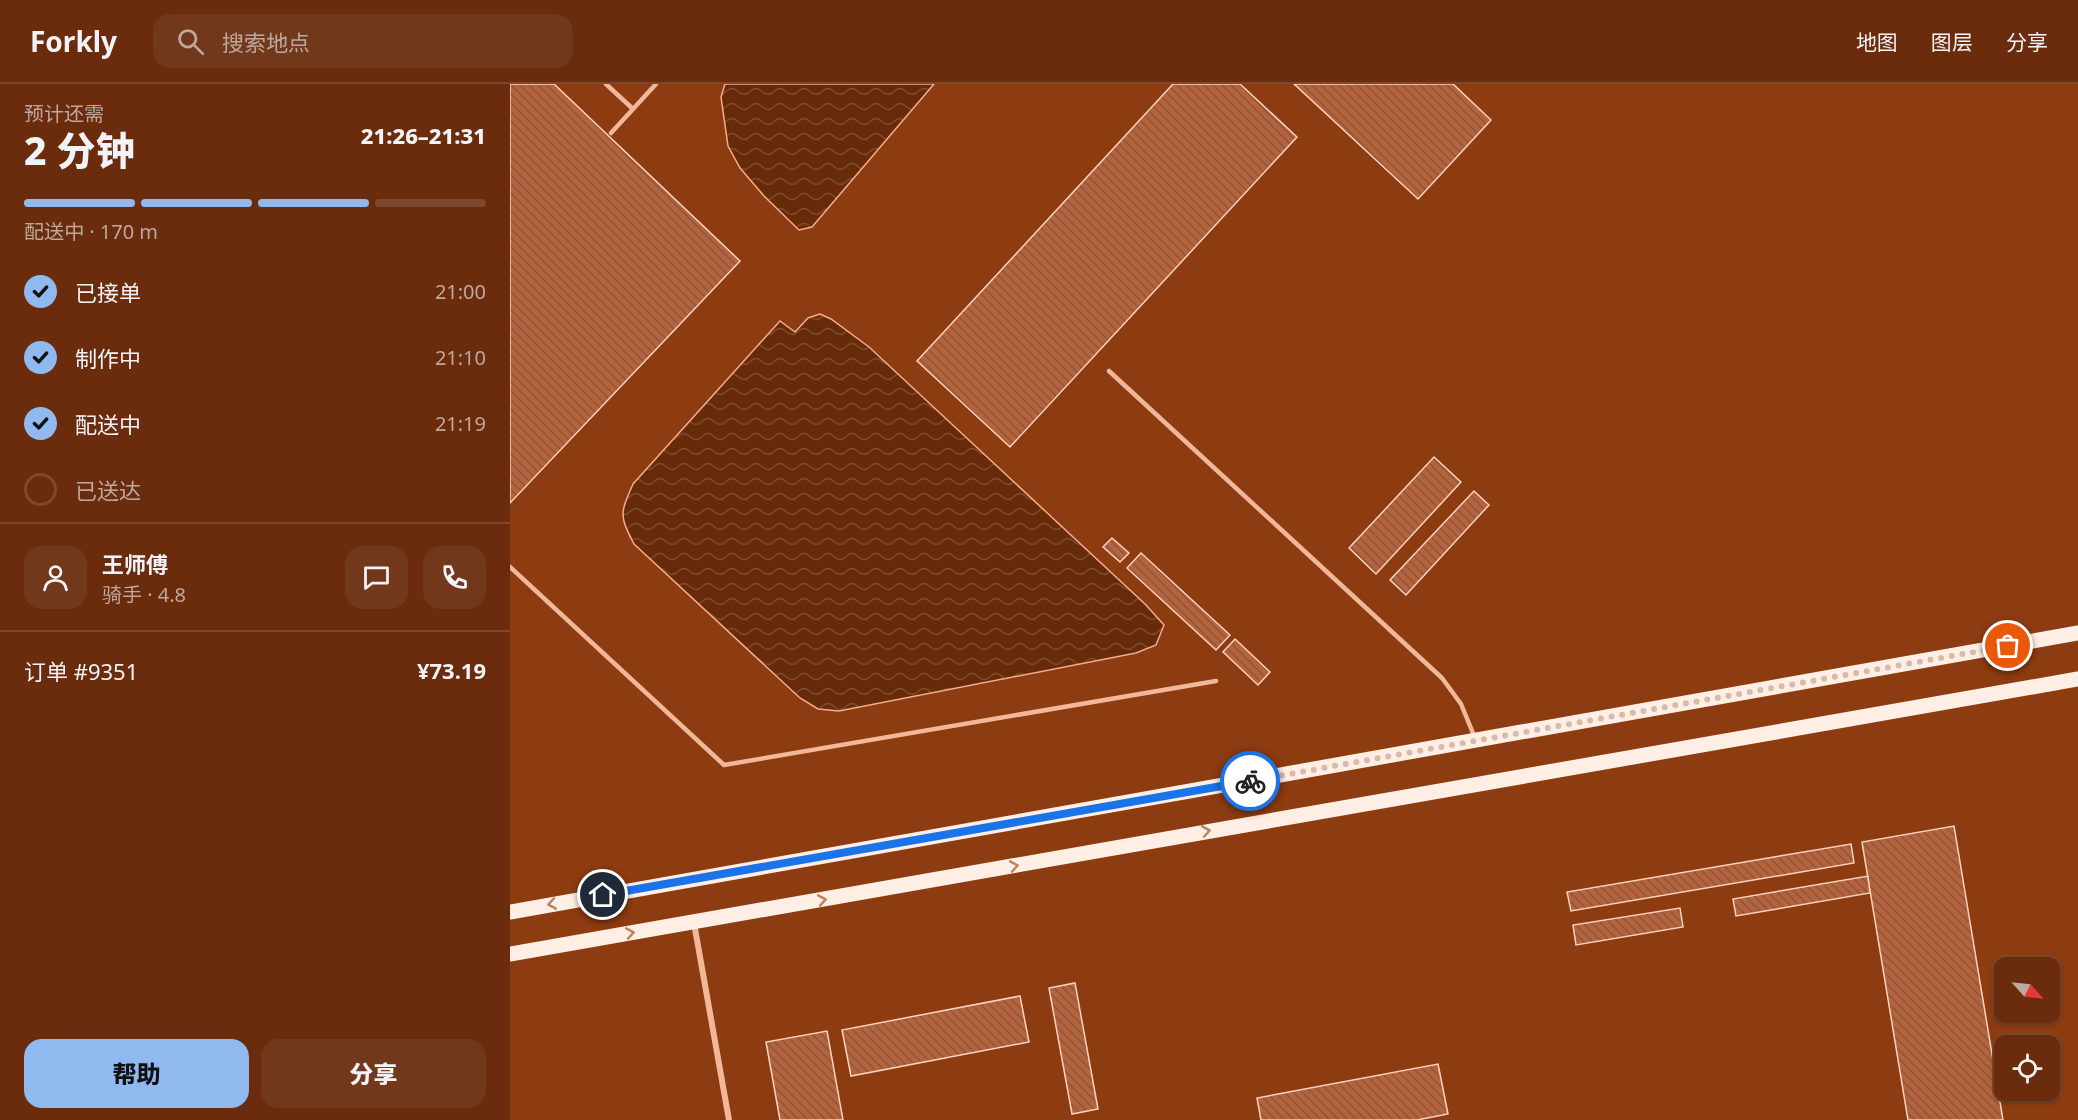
<!DOCTYPE html>
<html lang="zh">
<head>
<meta charset="utf-8">
<style>
	:root { --surface:#6a2c0d; --page:#72381b; --text:#f1f3f6; --muted:#bea79d; --line:#7d482e; --accent:#90b9f0 }
	body { margin:0; font-family:"Noto Sans","Noto Sans SC",sans-serif; background:var(--page); color:var(--text); height:100vh; display:flex; flex-direction:column; font-size:22px; white-space:nowrap }
	* { box-sizing:border-box; margin:0 }
	p { font-size:20px; color:var(--muted) }
	.icon { flex:none; width:33px; height:33px; fill:none; stroke:currentColor; stroke-width:2; stroke-linecap:round; stroke-linejoin:round }
	.map { position:relative; flex:1; overflow:hidden }
	.side { display:flex; flex-direction:column; background:var(--surface); width:510px }
	.side>* { flex:none }
	.needle { width:39px; rotate:117deg }
	.fabs { position:absolute; left:1484px; top:873px; display:grid; gap:12px }
	.fabs a { display:grid; place-items:center; width:66px; height:66px; border-radius:12px; background:var(--surface); box-shadow:0 2px 4px #0004,0 0 0 2px var(--line); font-size:30px }
	.pin { position:absolute; display:grid; place-items:center; width:51px; height:51px; color:#fff; margin:-26px; border:3px solid #fff; border-radius:50%; box-shadow:0 2px 6px #0007 }
	.courier { position:absolute; display:grid; place-items:center; width:60px; height:60px; margin:-30px; border:4px solid #1a73e8; border-radius:50%; background:#fff; color:#222; box-shadow:0 2px 8px #0007 }
	.overview em { font-style:normal; font-weight:800 }
	.overview div { display:flex; flex-direction:column-reverse }
	.overview { display:flex; align-items:center; justify-content:space-between; height:102px; padding:0 24px }
	h1 { font-size:39px; font-weight:800; line-height:45px }
	.bar { display:grid; grid-template-columns:repeat(4,1fr); gap:9px 6px; align-content:center; height:72px; padding:0 24px }
	.bar i { height:8px; border-radius:4px; background:var(--line) }
	.bar .selected { background:var(--accent) }
	.bar p { grid-column:span 4 }
	.line { display:flex; align-items:center; gap:15px; padding:0 24px; border-top:2px solid var(--line) }
	.line div { flex:1 }
	.round { display:grid; place-items:center; flex:none; width:63px; height:63px; border-radius:18px; background:var(--page) }
	ol { padding:0 24px; list-style:none }
	li { display:flex; align-items:center; gap:18px; height:66px }
	li p { margin-inline-start:auto }
	li .icon { padding:6px; border-radius:50%; background:var(--accent); color:#111; stroke-width:4 }
	li:last-child { color:var(--muted) }
	li i { width:33px; height:33px; border:3px solid var(--line); border-radius:50% }
	.action { display:flex; gap:12px; margin-top:auto; padding:12px 24px }
	.action a { flex:1; height:69px; border-radius:18px; background:var(--accent); color:#111; font-size:24px; font-weight:800; line-height:69px; text-align:center }
	.action a+a { background:var(--page); color:var(--text) }
	header { display:flex; align-items:center; gap:36px; box-sizing:border-box; height:84px; padding:0 30px; background:var(--surface); border-bottom:2px solid var(--line) }
	header strong { font-size:28px }
	nav { display:flex; gap:33px; margin-inline-start:auto; font-size:21px }
	.search { width:420px; height:54px; background:var(--page); display:flex; align-items:center; gap:15px; box-sizing:border-box; padding:0 21px; border-radius:18px; color:var(--muted); font-size:22px }
	main { display:flex; flex:1; min-height:0 }
	.map>svg:first-child { display:block }
</style>
</head>
<body>
<header>
<strong>Forkly</strong>
<div class="search"><svg class="icon" aria-label="search" viewBox="0 0 24 24"><circle cx="10" cy="10" r="6"/><path d="M15 15l6 6"/></svg>搜索地点</div>
<nav><a>地图</a><a>图层</a><a>分享</a></nav>
</header>
<main>
<section class="side">
<div class="overview"><div><h1>2 分钟</h1><p>预计还需</p></div><em>21:26–21:31</em></div>
<div class="bar"><i class="selected"></i><i class="selected"></i><i class="selected"></i><i></i><p>配送中 · 170 m</p></div>
<ol>
<li><svg class="icon" aria-label="check" viewBox="0 0 24 24"><path d="M5 12l5 5 9-10"/></svg>已接单<p>21:00</p></li>
<li><svg class="icon" aria-label="check" viewBox="0 0 24 24"><path d="M5 12l5 5 9-10"/></svg>制作中<p>21:10</p></li>
<li><svg class="icon" aria-label="check" viewBox="0 0 24 24"><path d="M5 12l5 5 9-10"/></svg>配送中<p>21:19</p></li>
<li><i></i>已送达</li>
</ol>
<div class="line" style="height:108px"><a class="round"><svg class="icon" aria-label="person" viewBox="0 0 24 24"><circle cx="12" cy="8" r="4"/><path d="M4 21q1-7 8-7t8 7"/></svg></a><div><b>王师傅</b><p>骑手 · 4.8</p></div><a class="round"><svg class="icon" aria-label="chat" viewBox="0 0 24 24"><path d="M4 5h16v11H9l-5 4z"/></svg></a><a class="round"><svg class="icon" aria-label="phone" viewBox="0 0 24 24"><path d="M5 4h4l2 5-3 2q2 4 5 5l2-3 5 2v4C11 20 4 13 5 4z"/></svg></a></div>
<div class="line" style="height:78px"><div>订单 #9351</div><b>¥73.19</b></div>
<div class="action"><a>帮助</a><a>分享</a></div>
</section>
<div class="map">
<svg width="1568" height="1036" viewBox="0 0 1568 1036">
	<defs>
		<pattern id="water-waves" width="16" height="10" patternUnits="userSpaceOnUse" patternTransform="scale(1.5)"><rect width="16" height="10" fill="#682b0a"/><path d="M0 5q4-4 8 0t8 0" fill="none" stroke="#7f4b2f"/></pattern>
		<pattern id="building-back-hatch" width="6" height="6" patternUnits="userSpaceOnUse" patternTransform="scale(1.5)"><rect width="6" height="6" fill="#b6623a"/><path d="M-1 5l2 2M0 0l6 6M5-1l2 2" fill="none" stroke="#865842"/></pattern>
	</defs>
	<rect width="100%" height="100%" fill="#8d3b11"/>
	<!-- water -->
	<path fill="url(#water-waves)" stroke="#f5ac8b" stroke-width="1.5" d="M 215,0 L 424,0 L 302,143 L 289,146 L 254,112 L 230,84 L 218,62 L 211,13 Z
		M 310,230 L 321,235 L 359,263 L 635,520 L 654,541 L 646,561 L 626,569 L 329,627 L 308,625 L 290,614 L 124,460 C 109,431 110,430 123,400 L 270,237 L 285,248 L 298,234 Z"/>
	<!-- building -->
	<path fill="url(#building-back-hatch)" stroke="#fdd3c0" stroke-width="1.5" d="M 0,0 L 44,0 L 230,177 L 0,419 Z
		M 663,0 L 730,0 L 787,53 L 500,363 L 407,277 Z
		M 784,0 L 943,0 L 981,36 L 908,115 Z
		M 924,373 L 951,398 L 866,490 L 839,464 Z
		M 964,407 L 979,421 L 896,511 L 880,496 Z
		M 602,454 L 619,469 L 610,478 L 593,463 Z
		M 631,469 L 720,551 L 706,566 L 617,484 Z
		M 725,555 L 760,588 L 748,601 L 713,568 Z
		M 1444,742 L 1493,1036 L 1398,1036 L 1352,758 Z
		M 1341,760 L 1344,779 L 1061,827 L 1057,808 Z
		M 1358,792 L 1360,809 L 1226,832 L 1223,815 Z
		M 1170,824 L 1173,843 L 1066,861 L 1063,841 Z
		M 565,899 L 588,1025 L 562,1030 L 539,904 Z
		M 510,912 L 519,958 L 341,992 L 332,946 Z
		M 317,947 L 333,1036 L 270,1036 L 256,958 Z
		M 928,980 L 938,1030 L 907,1036 L 751,1036 L 747,1014 Z"/>
	<g fill="none" stroke-linecap="round" stroke-linejoin="round">
		<!-- lane -->
		<path stroke="#f2b699" stroke-width="4.5" d="M 96,0 L 123,25
			M 101,49 L 146,0
			M 599,287 L 932,594 L 951,620 L 965,654
			M 0,483 L 214,681 L 706,597"/>
		<!-- street -->
		<path stroke="#f2b699" stroke-width="6" d="M 184,839 L 219,1036"/>
		<!-- primary -->
		<path stroke="#ffeee4" stroke-width="15" d="M 0,828 L 1568,549
			M 0,870 L 1568,595"/>
	</g>
	<!-- one-way arrows -->
	<defs><path id="oneway-chevron" d="M-2-3.5L2.5 0L-2 3.5" fill="none" stroke-width="1.6" stroke-linecap="round" stroke-linejoin="round" transform="scale(1.5)"/></defs>
	<g stroke="#bb8365">
		<use href="#oneway-chevron" transform="translate(696 747) rotate(-10)"/>
		<use href="#oneway-chevron" transform="translate(504 782) rotate(-10)"/>
		<use href="#oneway-chevron" transform="translate(312 816) rotate(-10)"/>
		<use href="#oneway-chevron" transform="translate(42 820) rotate(170)"/>
		<use href="#oneway-chevron" transform="translate(120 849) rotate(-10)"/>
	</g>
	<g fill="none" stroke-linecap="round" stroke-linejoin="round">
		<!-- done -->
		<path stroke="#d7baac" stroke-width="6" stroke-dasharray="0 10.8" d="M 740,697 L 1498,562"/>
		<!-- route -->
		<path stroke="#1a73e8" stroke-width="8" d="M 93,811 L 740,697"/>
	</g>
</svg>
<div class="fabs">
<a><svg class="needle" viewBox="-14 -14 28 28"><path d="M0-13l5 13h-10z" fill="#e53935"/><path d="M0 13l5-13h-10z" fill="#bea79d"/></svg></a>
<a><svg class="icon" aria-label="locate" viewBox="0 0 24 24"><circle cx="12" cy="12" r="6"/><path d="M12 2v4M12 18v4M2 12h4M18 12h4"/></svg></a>
</div>
<div class="pin" style="left:1498px;top:562px;background:#ea580c"><svg class="icon" aria-label="bag" viewBox="0 0 24 24"><path d="M5 8h14l-1 12H6zM9 8a3 3 0 0 1 6 0"/></svg></div>
<div class="pin" style="left:93px;top:811px;background:#1f2937"><svg class="icon" aria-label="home" viewBox="0 0 24 24"><path d="M3 11l9-7 9 7M6 9v11h12V9"/></svg></div>
<div class="courier" style="left:740px;top:697px"><svg class="icon" aria-label="bike" viewBox="0 0 24 24"><circle cx="6" cy="16" r="4"/><circle cx="18" cy="16" r="4"/><path d="M6 16l4-8h5l3 8M10 8l3 8H6M13 5h3"/></svg></div>
</div>
</main>
</body>
</html>
